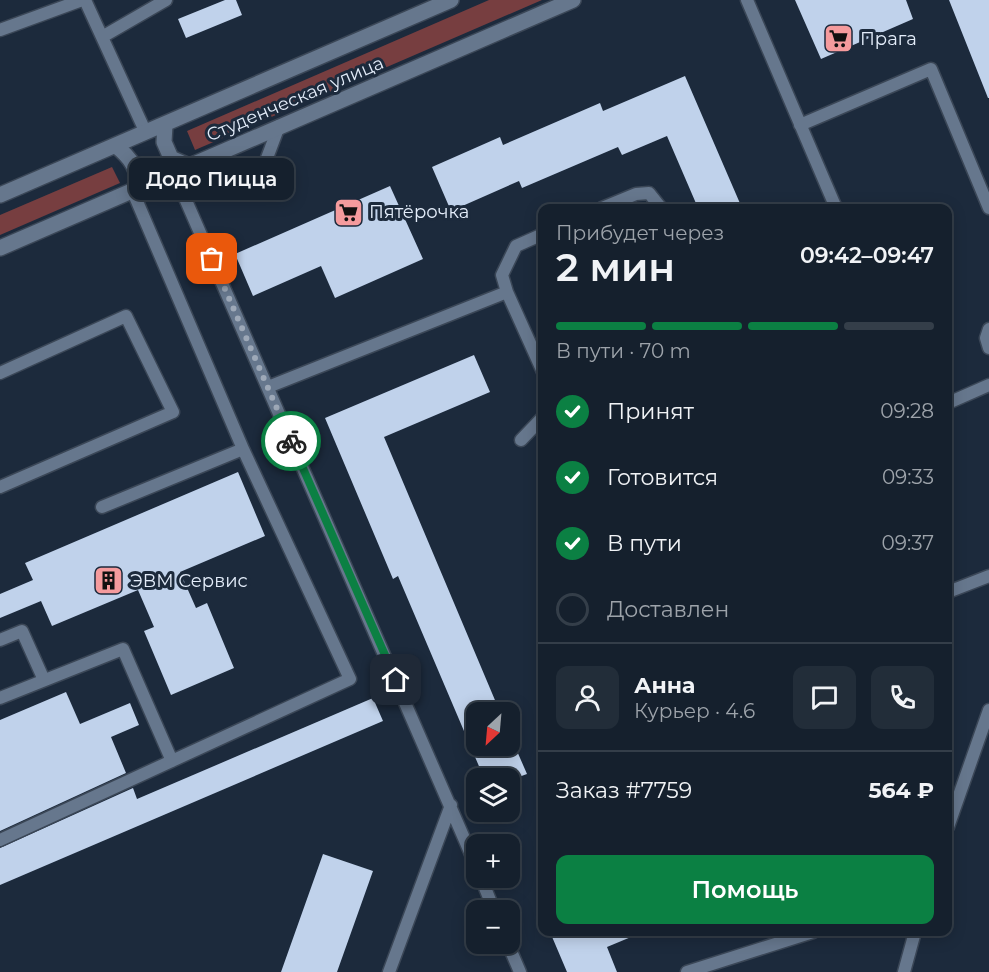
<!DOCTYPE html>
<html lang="ru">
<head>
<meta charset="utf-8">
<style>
	:root { --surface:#15202d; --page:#222d39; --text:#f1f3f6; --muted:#9da3aa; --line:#343e49; --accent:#0b8043 }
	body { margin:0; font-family:Montserrat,sans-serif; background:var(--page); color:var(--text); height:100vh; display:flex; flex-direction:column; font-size:22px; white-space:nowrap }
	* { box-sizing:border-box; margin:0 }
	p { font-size:20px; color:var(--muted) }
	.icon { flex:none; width:33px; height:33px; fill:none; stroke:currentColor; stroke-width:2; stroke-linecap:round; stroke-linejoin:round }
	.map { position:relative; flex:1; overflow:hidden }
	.panel { position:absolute; left:538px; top:204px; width:414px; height:732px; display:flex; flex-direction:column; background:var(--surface); border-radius:12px; box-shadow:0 3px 15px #0003,0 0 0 2px var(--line) }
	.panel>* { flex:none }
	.needle { width:39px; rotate:206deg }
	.fabs { position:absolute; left:466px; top:702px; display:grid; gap:12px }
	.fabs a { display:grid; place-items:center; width:54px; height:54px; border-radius:12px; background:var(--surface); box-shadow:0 3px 15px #0003,0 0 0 2px var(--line); font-size:30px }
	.pin { position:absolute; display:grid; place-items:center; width:51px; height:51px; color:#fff; margin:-26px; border-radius:12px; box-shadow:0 3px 9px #0006 }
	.courier { position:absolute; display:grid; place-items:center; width:60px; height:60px; margin:-30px; border:4px solid #0b8043; border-radius:50%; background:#fff; color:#222; box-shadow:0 2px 8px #0007 }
	.bubble { position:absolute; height:42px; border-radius:12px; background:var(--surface); box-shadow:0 3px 15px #0003,0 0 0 2px var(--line); font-size:20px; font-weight:600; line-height:42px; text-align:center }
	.head em { font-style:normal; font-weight:600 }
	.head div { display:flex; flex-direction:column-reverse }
	.head { display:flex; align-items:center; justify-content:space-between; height:102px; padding:0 18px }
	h1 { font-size:39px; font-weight:600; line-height:45px }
	.bar { display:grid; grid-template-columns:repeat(4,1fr); gap:9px 6px; align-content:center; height:72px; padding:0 18px }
	.bar i { height:8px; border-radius:4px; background:var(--line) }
	.bar .selected { background:var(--accent) }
	.bar p { grid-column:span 4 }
	.line { display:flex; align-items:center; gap:15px; padding:0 18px; border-top:2px solid var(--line) }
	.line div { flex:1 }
	.round { display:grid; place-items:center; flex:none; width:63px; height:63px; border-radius:12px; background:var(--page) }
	ol { padding:0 18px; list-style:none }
	li { display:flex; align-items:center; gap:18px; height:66px }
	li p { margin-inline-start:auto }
	li .icon { padding:6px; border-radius:50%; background:var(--accent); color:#fff; stroke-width:4 }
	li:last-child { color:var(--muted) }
	li i { width:33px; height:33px; border:3px solid var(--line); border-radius:50% }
	.cta { display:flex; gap:12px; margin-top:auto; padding:12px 18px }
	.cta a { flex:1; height:69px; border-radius:12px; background:var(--accent); color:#fff; font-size:24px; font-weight:600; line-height:69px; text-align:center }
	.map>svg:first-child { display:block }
</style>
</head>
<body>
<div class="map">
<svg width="989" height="972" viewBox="0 0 989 972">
	<rect width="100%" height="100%" fill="#1c2a3c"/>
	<!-- green -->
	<path fill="#773e40" d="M 489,0 L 542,0 L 195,150 L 187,131 Z
		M 112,167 L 120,183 L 0,235 L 0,215 Z"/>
	<!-- building -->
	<path fill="#c0d2eb" d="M 225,0 L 236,0 L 242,15 L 186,38 L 178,19 Z
		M 795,0 L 906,0 L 913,19 L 821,59 Z
		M 949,0 L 989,0 L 989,98 L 988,98 Z
		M 685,76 L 742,208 L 698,208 L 667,136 L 622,155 L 618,147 L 522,188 L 519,181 L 451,211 L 432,167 L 500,137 L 503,145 L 600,103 L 603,111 Z
		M 390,186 L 423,259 L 335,298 L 321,266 L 253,296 L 235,254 Z
		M 474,355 L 490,392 L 384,437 L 500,712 L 477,712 L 477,746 L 510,746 L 510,735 L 527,774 L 516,778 L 484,778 L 398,576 L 393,579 L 325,418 Z
		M 238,472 L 265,536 L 180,572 L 196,608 L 207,603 L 234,668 L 171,695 L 144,631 L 154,627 L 138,590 L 52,626 L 41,601 L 0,618 L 0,594 L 33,580 L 25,563 Z
		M 66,692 L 80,724 L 130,703 L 139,725 L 111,737 L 126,773 L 0,831 L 0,720 Z
		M 373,698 L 383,721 L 0,885 L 0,848 L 133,788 L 137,799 Z
		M 323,854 L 373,871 L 337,972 L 281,972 Z
		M 550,932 L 643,932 L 607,947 L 617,972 L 567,972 Z"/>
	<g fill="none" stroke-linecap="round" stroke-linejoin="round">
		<defs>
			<path id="lane" d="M 85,0 L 146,133
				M 747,0 L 836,208
				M 0,30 L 82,0
				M 102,37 L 166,0
				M 800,125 L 931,69 L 989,208
				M 212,156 L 235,179 L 264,166 L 279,126
				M 174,173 L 477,868
				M 602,208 L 636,194 L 649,193 L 661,208
				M 543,234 L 516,246 L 502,275 L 507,292 L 543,372
				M 989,329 L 986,338 L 989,348
				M 0,373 L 126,316 L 173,412 L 0,487
				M 268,387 L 507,292
				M 948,403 L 989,385
				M 521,440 L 543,417
				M 102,507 L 243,449 L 133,192
				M 948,592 L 989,576
				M 0,640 L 22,631 L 44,680
				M 0,698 L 123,649 L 172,761
				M 948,827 L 989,710
				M 0,840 L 350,679 L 243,449
				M 481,878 L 494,910
				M 508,944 L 520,972
				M 389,972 L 451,805
				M 687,972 L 813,932
				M 904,972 L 915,932"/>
			<path id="secondary" d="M 165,125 L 164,142 L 171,158 L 189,166
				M 116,146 C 131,158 138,169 140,189
				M 0,195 L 451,0
				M 0,248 L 573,0"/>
		</defs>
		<!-- lane casing -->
		<use href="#lane" stroke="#3b4757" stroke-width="15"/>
		<!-- secondary casing -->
		<use href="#secondary" stroke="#3b4757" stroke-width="18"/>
		<!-- lane -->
		<use href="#lane" stroke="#66778d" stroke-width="12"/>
		<!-- secondary -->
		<use href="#secondary" stroke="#66778d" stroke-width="15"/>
	</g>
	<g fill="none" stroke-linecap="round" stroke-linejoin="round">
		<!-- done -->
		<path stroke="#9ea9b8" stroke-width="6" stroke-dasharray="0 10.8" d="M 212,259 L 291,441"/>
		<!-- route -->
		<path stroke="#0b8043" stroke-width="8" d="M 291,441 L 396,680"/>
	</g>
	<!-- icons -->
	<defs>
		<symbol id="supermarket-square" viewBox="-11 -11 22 22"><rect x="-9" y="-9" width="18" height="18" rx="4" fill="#f59b9d" stroke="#1c2a3c"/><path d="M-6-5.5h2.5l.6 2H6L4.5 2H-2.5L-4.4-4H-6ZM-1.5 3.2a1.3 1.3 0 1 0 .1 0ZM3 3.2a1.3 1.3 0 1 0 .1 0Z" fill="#111"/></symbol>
		<symbol id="building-square" viewBox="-11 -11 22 22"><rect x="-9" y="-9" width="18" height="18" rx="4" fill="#f59b9d" stroke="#1c2a3c"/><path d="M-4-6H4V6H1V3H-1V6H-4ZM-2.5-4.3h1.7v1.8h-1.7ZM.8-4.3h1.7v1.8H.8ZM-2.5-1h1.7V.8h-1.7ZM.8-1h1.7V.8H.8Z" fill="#111"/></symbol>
	</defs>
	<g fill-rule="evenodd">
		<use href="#supermarket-square" x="822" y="22" width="33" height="33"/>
		<use href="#supermarket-square" x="332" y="196" width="33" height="33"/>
		<use href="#building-square" x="92" y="564" width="33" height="33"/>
	</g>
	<g text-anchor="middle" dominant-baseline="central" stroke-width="6" stroke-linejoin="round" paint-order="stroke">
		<!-- poi labels -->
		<g font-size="18" fill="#e4edfa" stroke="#1c2a3c" text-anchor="start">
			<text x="860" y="39">Прага</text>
			<text x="369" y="212">Пятёрочка</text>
			<text x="130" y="581">ЭВМ Сервис</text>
		</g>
		<!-- street labels -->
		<g font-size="18" fill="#e4edfa" stroke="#1c2a3c">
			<text transform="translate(295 99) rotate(-23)">Студенческая улица</text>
		</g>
	</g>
</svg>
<div class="fabs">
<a><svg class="needle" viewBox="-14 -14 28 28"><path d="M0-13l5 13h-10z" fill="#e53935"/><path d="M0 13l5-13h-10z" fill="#9da3aa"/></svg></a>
<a><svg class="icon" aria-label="layers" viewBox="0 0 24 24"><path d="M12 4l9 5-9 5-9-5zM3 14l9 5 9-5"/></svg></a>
<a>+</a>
<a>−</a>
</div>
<div class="pin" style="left:212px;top:259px;background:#ea580c"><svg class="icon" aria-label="bag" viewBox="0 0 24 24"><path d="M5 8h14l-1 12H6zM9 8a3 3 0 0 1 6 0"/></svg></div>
<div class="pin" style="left:396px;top:680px;background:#1f2937"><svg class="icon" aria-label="home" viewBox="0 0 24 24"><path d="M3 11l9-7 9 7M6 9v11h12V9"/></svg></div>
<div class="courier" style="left:291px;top:441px"><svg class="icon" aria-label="bike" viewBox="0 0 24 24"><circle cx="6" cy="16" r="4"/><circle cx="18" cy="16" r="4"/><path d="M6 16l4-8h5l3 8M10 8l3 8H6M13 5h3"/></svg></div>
<div class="bubble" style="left:129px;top:158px;width:165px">Додо Пицца</div>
<section class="panel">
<div class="head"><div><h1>2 мин</h1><p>Прибудет через</p></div><em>09:42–09:47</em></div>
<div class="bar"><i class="selected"></i><i class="selected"></i><i class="selected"></i><i></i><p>В пути · 70 m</p></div>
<ol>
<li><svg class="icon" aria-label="check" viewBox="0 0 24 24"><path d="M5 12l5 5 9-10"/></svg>Принят<p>09:28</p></li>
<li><svg class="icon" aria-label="check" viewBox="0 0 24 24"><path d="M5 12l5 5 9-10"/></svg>Готовится<p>09:33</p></li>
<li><svg class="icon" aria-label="check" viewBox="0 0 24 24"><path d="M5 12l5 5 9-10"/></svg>В пути<p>09:37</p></li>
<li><i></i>Доставлен</li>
</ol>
<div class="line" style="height:108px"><a class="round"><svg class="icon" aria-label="person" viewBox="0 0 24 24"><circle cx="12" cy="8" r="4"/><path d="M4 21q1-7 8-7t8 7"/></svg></a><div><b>Анна</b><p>Курьер · 4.6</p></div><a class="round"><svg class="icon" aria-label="chat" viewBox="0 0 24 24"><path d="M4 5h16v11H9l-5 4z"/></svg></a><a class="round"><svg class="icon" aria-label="phone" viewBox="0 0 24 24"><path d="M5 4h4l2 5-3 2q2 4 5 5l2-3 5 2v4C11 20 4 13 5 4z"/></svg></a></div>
<div class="line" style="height:78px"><div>Заказ #7759</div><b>564 ₽</b></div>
<div class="cta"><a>Помощь</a></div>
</section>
</div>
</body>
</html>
